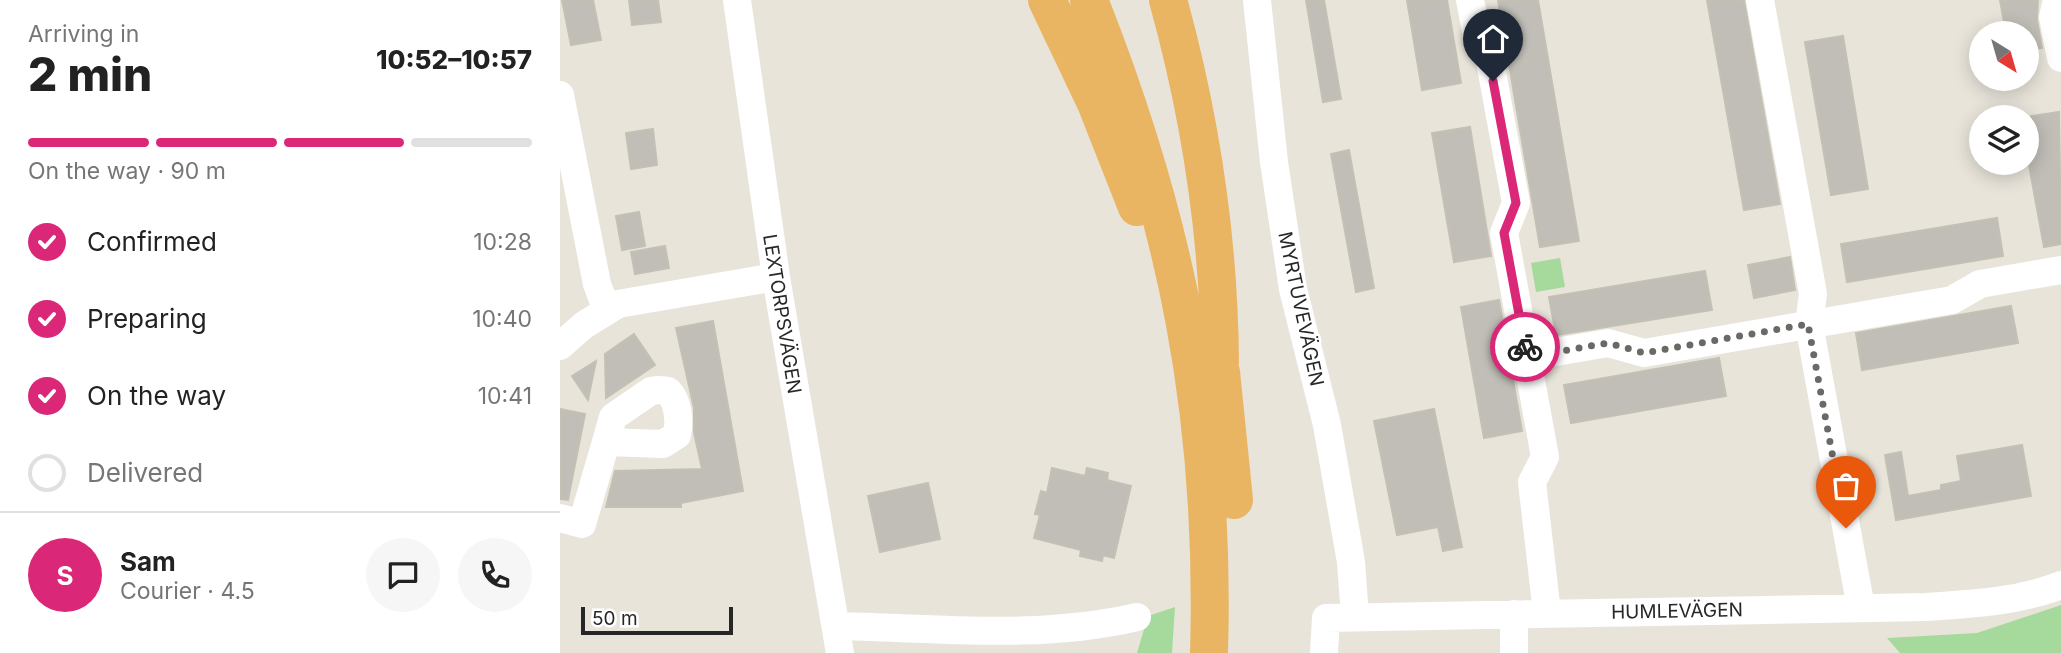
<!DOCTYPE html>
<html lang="en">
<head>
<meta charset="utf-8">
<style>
	:root { --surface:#fff; --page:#f6f6f6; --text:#222; --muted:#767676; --line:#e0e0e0; --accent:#db2777 }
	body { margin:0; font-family:Inter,sans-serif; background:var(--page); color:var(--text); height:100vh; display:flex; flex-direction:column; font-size:26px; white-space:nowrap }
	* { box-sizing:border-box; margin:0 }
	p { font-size:23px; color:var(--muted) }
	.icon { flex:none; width:38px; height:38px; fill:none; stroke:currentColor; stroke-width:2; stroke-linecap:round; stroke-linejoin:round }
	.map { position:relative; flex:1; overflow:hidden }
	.drawer { display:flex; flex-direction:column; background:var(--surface); width:560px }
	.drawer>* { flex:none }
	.needle { width:46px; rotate:143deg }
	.tools { position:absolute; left:1409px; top:21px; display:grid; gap:14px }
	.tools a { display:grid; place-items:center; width:70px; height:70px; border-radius:50%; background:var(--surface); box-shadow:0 4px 18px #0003; font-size:35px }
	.scale { position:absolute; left:21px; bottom:18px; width:152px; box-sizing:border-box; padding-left:7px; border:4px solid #272727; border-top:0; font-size:19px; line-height:24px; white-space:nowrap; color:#272727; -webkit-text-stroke:5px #fff; paint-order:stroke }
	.pin { position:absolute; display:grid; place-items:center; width:60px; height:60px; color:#fff; margin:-72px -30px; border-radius:50% 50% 50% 0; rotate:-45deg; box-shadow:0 0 7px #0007 }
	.pin .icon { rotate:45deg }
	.courier { position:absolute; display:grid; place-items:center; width:70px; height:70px; margin:-35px; border:5px solid #db2777; border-radius:50%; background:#fff; color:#222; box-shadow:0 2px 9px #0007 }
	.head em { font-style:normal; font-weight:800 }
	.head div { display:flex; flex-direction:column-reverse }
	.head { display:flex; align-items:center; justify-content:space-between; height:119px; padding:0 28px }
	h1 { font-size:46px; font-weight:800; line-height:52px }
	.bar { display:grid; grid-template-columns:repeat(4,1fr); gap:10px 7px; align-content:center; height:84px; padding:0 28px }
	.bar i { height:9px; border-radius:5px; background:var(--line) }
	.bar .current { background:var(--accent) }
	.bar p { grid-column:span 4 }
	.line { display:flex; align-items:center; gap:18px; padding:0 28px; border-top:2px solid var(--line) }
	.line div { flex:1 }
	.round { display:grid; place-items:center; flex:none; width:74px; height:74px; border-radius:37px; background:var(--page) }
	ol { padding:0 28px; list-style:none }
	li { display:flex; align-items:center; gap:21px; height:77px }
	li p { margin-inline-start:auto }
	li .icon { padding:7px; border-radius:50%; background:var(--accent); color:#fff; stroke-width:4 }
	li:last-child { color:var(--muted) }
	li i { width:38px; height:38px; border:4px solid var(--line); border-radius:50% }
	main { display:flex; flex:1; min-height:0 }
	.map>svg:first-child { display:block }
</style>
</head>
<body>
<main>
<section class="drawer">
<div class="head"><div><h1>2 min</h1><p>Arriving in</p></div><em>10:52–10:57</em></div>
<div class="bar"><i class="current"></i><i class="current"></i><i class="current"></i><i></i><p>On the way · 90 m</p></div>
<ol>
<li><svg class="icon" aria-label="check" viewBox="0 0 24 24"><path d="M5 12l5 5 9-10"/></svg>Confirmed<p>10:28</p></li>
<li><svg class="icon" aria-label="check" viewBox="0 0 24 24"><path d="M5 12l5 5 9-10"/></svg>Preparing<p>10:40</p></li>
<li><svg class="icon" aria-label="check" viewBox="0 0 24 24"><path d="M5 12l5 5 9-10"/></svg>On the way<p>10:41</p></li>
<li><i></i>Delivered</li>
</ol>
<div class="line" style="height:126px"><b class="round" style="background:var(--accent);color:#fff">S</b><div><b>Sam</b><p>Courier · 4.5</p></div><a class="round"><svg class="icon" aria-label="chat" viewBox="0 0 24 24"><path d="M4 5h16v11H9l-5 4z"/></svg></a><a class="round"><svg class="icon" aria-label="phone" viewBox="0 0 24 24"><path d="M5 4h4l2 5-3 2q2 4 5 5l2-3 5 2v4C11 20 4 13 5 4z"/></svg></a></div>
</section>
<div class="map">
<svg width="1501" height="653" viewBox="0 0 1501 653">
	<rect width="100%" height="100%" fill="#e8e4da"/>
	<!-- green -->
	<path fill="#a6d99c" d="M 1000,258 L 1005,287 L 976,292 L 971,263 Z
		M 1501,605 L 1501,653 L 1340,653 L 1327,638 L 1417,633 Z
		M 615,607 L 612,653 L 577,653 L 588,616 Z"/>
	<!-- building -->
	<path fill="#c0beb7" stroke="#c3c0b4" stroke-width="2" d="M 2,0 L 33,0 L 41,40 L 11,45 Z
		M 69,0 L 98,0 L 101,22 L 72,25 Z
		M 746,0 L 764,0 L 781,99 L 763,102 Z
		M 847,0 L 887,0 L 901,83 L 862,90 Z
		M 938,0 L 978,0 L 1019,241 L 980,247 Z
		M 1147,0 L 1184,0 L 1220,204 L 1184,210 Z
		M 1440,0 L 1478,0 L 1477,20 L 1482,48 L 1466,51 L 1466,33 L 1446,33 Z
		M 1283,36 L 1308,189 L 1271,195 L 1245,42 Z
		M 1499,112 L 1501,244 L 1484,247 L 1466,149 L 1466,117 Z
		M 910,127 L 931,256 L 894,262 L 872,133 Z
		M 93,129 L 97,165 L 71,169 L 66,133 Z
		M 789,150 L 814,288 L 796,292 L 771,154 Z
		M 79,212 L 85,246 L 62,250 L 56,216 Z
		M 1437,218 L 1443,256 L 1287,282 L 1281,244 Z
		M 105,246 L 109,268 L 75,274 L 71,252 Z
		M 1230,257 L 1235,290 L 1194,298 L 1188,265 Z
		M 1145,271 L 1152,310 L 996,335 L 989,297 Z
		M 939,300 L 962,431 L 924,438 L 901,307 Z
		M 1451,306 L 1458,343 L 1302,370 L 1296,333 Z
		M 153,321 L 183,491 L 121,503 L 121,507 L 46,507 L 55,471 L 142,469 L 134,433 L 134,408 L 116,328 Z
		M 74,334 L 95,365 L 46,398 L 45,354 Z
		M 1159,358 L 1166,396 L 1011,423 L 1004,385 Z
		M 36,361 L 28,400 L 12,376 Z
		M 0,409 L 25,414 L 8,500 L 0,499 Z
		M 874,409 L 902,547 L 883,551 L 878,527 L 837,535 L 814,421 Z
		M 1462,445 L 1471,496 L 1336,520 L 1325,455 L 1341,452 L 1348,496 L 1381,490 L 1381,485 L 1401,481 L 1397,456 Z
		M 492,468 L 525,476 L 527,468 L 548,473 L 547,480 L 571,486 L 554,558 L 543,555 L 542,561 L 520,556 L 521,550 L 474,538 L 480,515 L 475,514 L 481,491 L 487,493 Z
		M 368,483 L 380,539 L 320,552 L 308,496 Z"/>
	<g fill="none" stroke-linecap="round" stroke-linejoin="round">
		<!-- minor -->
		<path stroke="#fff" stroke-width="28" d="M 177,0 L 216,277 L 280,653
			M 697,0 L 714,162 L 733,289 L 767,425 L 791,562 L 795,617
			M 910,0 L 917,36 L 929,56 L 956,203 L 944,233 L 985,457 L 972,482 L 987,613
			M 1200,0 L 1253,294 L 1249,324 L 1301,608
			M 1497,0 L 1493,17 L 1501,58
			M 0,95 L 37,284 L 47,311
			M 0,346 L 24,325 L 58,304 L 216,277
			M 967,357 L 1048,343 L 1084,353 L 1392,300 L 1420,284 L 1501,270
			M 99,390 L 108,391 C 118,401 120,421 117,435 L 103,444 L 46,442 L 53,417 L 91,391 Z
			M 0,518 L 22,524 L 46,442
			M 276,626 C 375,628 479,640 577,617
			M 764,653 L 766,618 L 1366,607 C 1412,604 1457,602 1501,585
			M 954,653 L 954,614"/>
		<!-- highway -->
		<path stroke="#eab563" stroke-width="38" d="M 487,0 L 536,103 L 577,207
			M 529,0 C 616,220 656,415 649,653
			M 608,0 C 641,119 659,239 660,362
			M 661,372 L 674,500"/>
	</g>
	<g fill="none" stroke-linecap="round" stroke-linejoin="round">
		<!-- done -->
		<path stroke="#6b6966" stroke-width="7" stroke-dasharray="0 12.6" d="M 965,347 L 967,357 L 1048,343 L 1084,353 L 1248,324 L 1286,528"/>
		<!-- route -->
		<path stroke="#db2777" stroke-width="9" d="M 933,81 L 956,203 L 944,233 L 965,347"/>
	</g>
	<g text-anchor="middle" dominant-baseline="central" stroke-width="5" stroke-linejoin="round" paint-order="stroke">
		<!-- street labels -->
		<g font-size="19" fill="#272727" stroke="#fff">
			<text transform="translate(741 309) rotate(78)">MYRTUVEVÄGEN</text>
			<text transform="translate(222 314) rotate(81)">LEXTORPSVÄGEN</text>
			<text transform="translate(1117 611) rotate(-1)">HUMLEVÄGEN</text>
		</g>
	</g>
</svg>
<div class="tools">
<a><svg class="needle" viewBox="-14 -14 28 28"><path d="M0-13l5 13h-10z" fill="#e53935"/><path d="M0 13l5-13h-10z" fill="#767676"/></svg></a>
<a><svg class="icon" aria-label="layers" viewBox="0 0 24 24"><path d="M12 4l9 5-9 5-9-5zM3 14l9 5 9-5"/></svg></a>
</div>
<div class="scale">50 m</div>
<div class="pin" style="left:1286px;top:528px;background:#ea580c"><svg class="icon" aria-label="bag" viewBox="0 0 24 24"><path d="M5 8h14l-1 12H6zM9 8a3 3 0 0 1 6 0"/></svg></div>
<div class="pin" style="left:933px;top:81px;background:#1f2937"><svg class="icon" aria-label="home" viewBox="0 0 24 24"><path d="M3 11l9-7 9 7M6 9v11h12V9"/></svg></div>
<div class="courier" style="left:965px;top:347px"><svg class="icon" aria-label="bike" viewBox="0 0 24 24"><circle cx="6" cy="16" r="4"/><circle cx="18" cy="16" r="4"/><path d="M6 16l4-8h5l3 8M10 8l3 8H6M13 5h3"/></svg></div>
</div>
</main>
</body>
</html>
